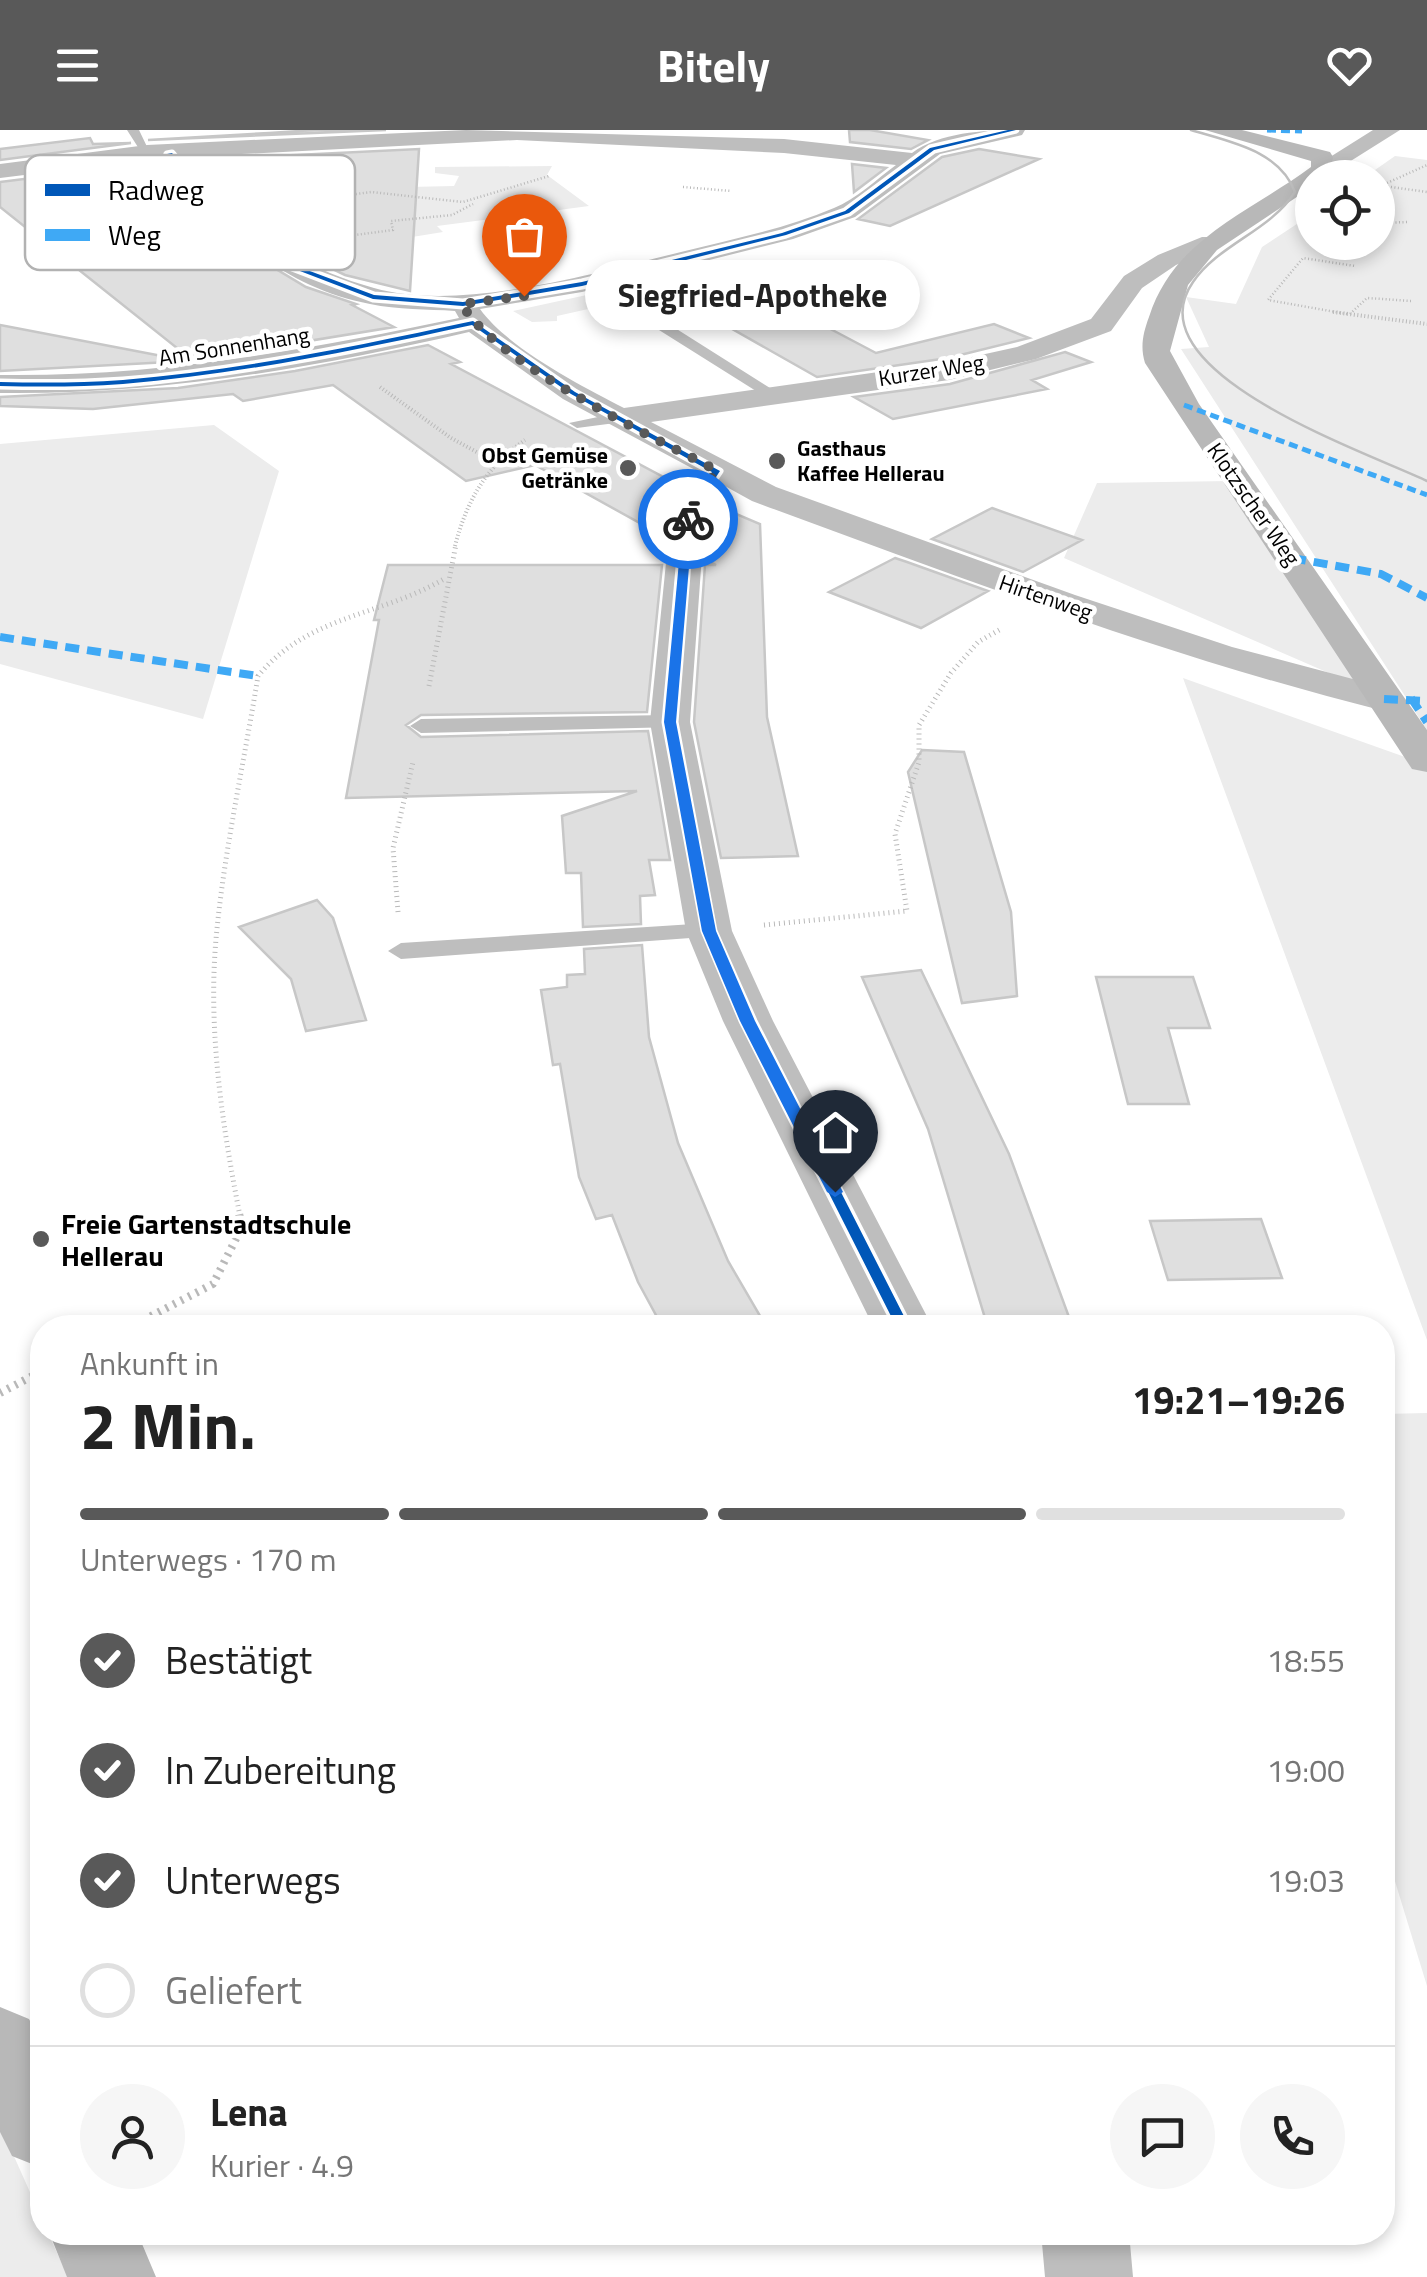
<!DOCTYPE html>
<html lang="de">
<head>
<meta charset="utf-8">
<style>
	:root { --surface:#fff; --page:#f6f6f6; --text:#222; --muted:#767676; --line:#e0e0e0; --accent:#595959 }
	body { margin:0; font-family:"Titillium Web",sans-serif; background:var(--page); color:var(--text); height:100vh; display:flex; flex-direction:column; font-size:38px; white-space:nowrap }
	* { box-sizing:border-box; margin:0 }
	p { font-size:32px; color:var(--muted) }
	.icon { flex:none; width:55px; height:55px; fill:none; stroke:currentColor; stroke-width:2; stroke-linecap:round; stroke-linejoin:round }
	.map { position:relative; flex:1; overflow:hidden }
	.details { position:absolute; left:30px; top:1185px; width:1365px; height:930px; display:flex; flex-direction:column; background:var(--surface); border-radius:40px; box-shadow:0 5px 15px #0003 }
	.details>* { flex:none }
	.fabs { position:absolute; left:1295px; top:30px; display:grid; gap:20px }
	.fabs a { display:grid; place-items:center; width:100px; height:100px; border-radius:50%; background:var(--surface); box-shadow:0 5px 15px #0003; font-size:50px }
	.pin { position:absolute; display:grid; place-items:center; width:85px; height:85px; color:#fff; margin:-102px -42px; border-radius:50% 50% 50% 0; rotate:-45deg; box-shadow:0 0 10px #0007 }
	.pin .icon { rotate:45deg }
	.courier { position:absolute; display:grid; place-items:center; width:100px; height:100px; margin:-50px; border:8px solid #1a73e8; border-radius:50%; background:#fff; color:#222; box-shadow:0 2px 12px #0007 }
	.bubble { position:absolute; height:70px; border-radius:35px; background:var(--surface); box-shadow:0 5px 15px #0003; font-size:32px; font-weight:700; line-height:70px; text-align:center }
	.overview em { font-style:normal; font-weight:700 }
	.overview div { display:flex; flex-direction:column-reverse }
	.overview { display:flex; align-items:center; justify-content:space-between; height:170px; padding:0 50px }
	h1 { font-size:65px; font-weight:700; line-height:75px }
	.bar { display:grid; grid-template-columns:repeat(4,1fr); gap:15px 10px; align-content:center; height:120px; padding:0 50px }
	.bar i { height:12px; border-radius:8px; background:var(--line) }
	.bar .active { background:var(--accent) }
	.bar p { grid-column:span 4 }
	.line { display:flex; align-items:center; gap:25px; padding:0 50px; border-top:2px solid var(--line) }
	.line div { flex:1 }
	.round { display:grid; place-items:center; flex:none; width:105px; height:105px; border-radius:52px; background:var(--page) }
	ol { padding:0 50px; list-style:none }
	li { display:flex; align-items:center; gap:30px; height:110px }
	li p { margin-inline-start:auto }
	li .icon { padding:10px; border-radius:50%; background:var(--accent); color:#fff; stroke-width:4 }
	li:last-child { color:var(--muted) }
	li i { width:55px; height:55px; border:5px solid var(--line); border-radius:50% }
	header { display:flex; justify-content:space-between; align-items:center; height:130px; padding:0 50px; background:var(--accent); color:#fff; font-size:45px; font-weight:700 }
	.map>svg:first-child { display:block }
</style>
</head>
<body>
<header><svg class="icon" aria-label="menu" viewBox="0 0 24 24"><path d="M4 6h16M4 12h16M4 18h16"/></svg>Bitely<svg class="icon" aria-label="heart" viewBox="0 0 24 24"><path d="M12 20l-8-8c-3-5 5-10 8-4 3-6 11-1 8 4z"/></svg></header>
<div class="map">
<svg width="1427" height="2147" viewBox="0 0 1427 2147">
	<rect width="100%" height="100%" fill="#fff"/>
	<!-- green -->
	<path fill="#ececec" d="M 1395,26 L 1427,30 L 1427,600 L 1181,219 L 1209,217 L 1186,167 L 1236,174 L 1262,117 L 1312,84 L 1312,112 L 1378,112 L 1378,48 L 1365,47 Z
		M 552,36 L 547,45 L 589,76 L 437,96 L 443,102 L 307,124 L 363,58 L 454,56 L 459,46 L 435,43 L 435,37 Z
		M 596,163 L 615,173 L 557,186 L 557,191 L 532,192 L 513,181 Z
		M 214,295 L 279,341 L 203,589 L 0,534 L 0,314 Z
		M 1230,351 L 1368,560 L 1064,428 L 1097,353 Z
		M 1183,548 L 1405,627 L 1427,627 L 1427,1210 Z
		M 1427,1283 L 1427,1856 L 1383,1712 L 1383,1284 Z
		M 0,1995 L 42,2089 L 42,2102 L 48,2103 L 68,2147 L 0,2147 Z"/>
	<!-- building -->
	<path fill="#dfdfdf" stroke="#c7c7c7" stroke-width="2.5" d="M 315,0 L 386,0 L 148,10 L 269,3 Z
		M 849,0 L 870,0 L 928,10 L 911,19 L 850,12 Z
		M 90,8 L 93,14 L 131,13 L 0,30 L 0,19 Z
		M 419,19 L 410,161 L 345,145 L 293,120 L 249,88 L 192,30 Z
		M 979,19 L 1039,29 L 890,96 L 858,89 L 942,27 Z
		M 160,32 L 202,80 L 251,124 L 306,157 L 356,174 L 352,175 L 394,197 L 192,230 L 0,77 L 0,52 Z
		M 852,34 L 886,38 L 854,62 Z
		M 749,156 L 876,223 L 994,194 L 1029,208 L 948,228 L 817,247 L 727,196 Z
		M 0,195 L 188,231 L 0,241 Z
		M 428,215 L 460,232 L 451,234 L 684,358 L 668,381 L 665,407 L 535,335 L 466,351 L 333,255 L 243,271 L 233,264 L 93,279 L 0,276 L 0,267 L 178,258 L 295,241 Z
		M 1065,222 L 1091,232 L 1032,250 L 1047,259 L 893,289 L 854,267 L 950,254 Z
		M 715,375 L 760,394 L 767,587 L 798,726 L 721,728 L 694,592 L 705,435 L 716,435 L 705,429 L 709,384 Z
		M 992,378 L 1082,410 L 1023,442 L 932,409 Z
		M 895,428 L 907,432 L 988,461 L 921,498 L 829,462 Z
		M 388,435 L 662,435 L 647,582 L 421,585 L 406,595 L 421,607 L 648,601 L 670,730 L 649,730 L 655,765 L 640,766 L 641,794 L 583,797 L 581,743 L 566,743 L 562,686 L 637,661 L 346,668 L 379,490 L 374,490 Z
		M 922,620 L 964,622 L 1011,782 L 1017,866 L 962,873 L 908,642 Z
		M 317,770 L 333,788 L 366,890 L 306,901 L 291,849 L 239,797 Z
		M 642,815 L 649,907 L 678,1013 L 728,1131 L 767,1198 L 663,1198 L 638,1152 L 612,1085 L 596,1089 L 579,1047 L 560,934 L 553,935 L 541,860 L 567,857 L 567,845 L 585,844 L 584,819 Z
		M 921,840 L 1009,1024 L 1073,1198 L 988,1198 L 928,999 L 862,847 Z
		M 1096,847 L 1193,847 L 1210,898 L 1168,898 L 1189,974 L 1128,974 Z
		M 1261,1089 L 1282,1148 L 1168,1150 L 1150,1091 Z"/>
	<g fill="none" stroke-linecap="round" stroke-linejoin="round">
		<!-- path-far3 -->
		<path stroke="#b9b9b9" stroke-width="2.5" stroke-dasharray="1 2.5" stroke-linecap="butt" d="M 1387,53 L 1427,35
			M 1384,56 L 1427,62
			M 683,57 L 731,61
			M 283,74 L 371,62 L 463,72 L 549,46
			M 1378,93 L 1409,92
			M 340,107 L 393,100 L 391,91 L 452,85 L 473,74
			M 1347,184 L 1268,170 L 1303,128 L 1355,136
			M 1350,184 L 1367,168 L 1411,171"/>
		<!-- path-far2 -->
		<path stroke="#b9b9b9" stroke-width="4" stroke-dasharray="1 2.5" stroke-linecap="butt" d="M 1333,182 L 1427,194
			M 380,257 L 451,308 L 495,332
			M 455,416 C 467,370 486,337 525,310"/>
		<!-- path-far1 -->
		<path stroke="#b9b9b9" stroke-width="5" stroke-dasharray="1 4" stroke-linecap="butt" d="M 429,556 L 456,414
			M 398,782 L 393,718 L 413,632
			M 764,795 L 907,781 L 895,704 L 919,632 L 919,595 L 951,543 L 978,512 L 1001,499
			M 239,1081 C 222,993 208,900 216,809 C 224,721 244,633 258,546 C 308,485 381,486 444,449"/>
		<!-- path -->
		<path stroke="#b9b9b9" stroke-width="8" stroke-dasharray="2.5 6" stroke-linecap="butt" d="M 128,1198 L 213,1154 L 242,1097 L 238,1079
			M 0,1263 L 42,1241"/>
		<!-- lane -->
		<path fill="#bebebe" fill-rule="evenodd" d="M 127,0 L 139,0 L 151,25 L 143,25 Z
			M 616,167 L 626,167 L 778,263 L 764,266 L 616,173 Z
			M 617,283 L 623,284 L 623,292 L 577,298 L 569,293 Z
			M 670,585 L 681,592 L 678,597 L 421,603 L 410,596 L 421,589 Z
			M 709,793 L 718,796 L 722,801 L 718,806 L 401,829 L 388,821 L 401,813 Z"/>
		<!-- street -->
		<path fill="#bebebe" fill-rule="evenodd" d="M 466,0 L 784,9 L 912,23 C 942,1 988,0 1025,0 L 1022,5 L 940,24 L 855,87 L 793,109 L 582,162 L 480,179 C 509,219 580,255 624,278 L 949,232 L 1017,217 L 1091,189 L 1124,146 L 1158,125 L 1202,107 L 1220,107 L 1223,112 L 1220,117 L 1176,135 L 1142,158 L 1111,201 L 1036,229 L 949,250 L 651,292 L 776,357 L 1075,465 L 1232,517 L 1398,561 L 1404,569 L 1398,577 L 1384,581 C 1168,527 961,448 752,371 L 723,355 L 705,383 L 690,592 L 732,801 L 773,891 L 933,1198 L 874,1198 L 723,891 L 686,801 L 650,592 L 671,383 L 699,342 L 563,269 L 469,202 C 314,238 159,265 0,263 L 0,245 C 156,247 307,220 459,188 L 455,181 C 427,179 398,180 370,174 C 281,157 216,97 162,28 L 0,48 L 0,34 L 147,15 ZM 517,10 L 784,23 L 896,35 C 877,49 856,69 834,78 C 785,99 732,109 681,122 C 594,143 461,183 374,158 C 288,134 241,93 184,27 Z
			M 1373,0 L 1400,0 L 1330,44 L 1322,46 L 1311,39 Z
			M 1041,2102 L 1129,2102 L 1133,2147 L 1045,2147 Z"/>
		<!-- secondary -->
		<path fill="#b8b8b8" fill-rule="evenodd" d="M 1205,0 L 1242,0 L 1330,22 L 1333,27 L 1330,44 L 1312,48 L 1312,57 L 1217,120 L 1188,155 L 1170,221 L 1199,274 L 1427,600 L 1427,642 L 1412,639 L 1406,630 L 1145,233 C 1140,217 1143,203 1149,187 C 1174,108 1249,83 1311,37 L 1311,31 Z
			M 0,1877 L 29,1889 L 42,1914 L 42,2038 L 12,2026 L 0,2002 Z
			M 49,2102 L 137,2102 L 156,2147 L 67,2147 Z"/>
		<!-- tram -->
		<path stroke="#bebebe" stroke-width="2.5" d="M 1191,0 C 1230,12 1279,20 1295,62 C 1270,101 1219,114 1193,152 C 1130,242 1369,323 1427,351"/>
		<!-- quiet-far1 -->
		<path stroke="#3fa9f5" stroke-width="5" stroke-dasharray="9 5" stroke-linecap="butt" d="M 1267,0 L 1302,1
			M 1184,275 L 1427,365"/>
		<!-- quiet -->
		<path stroke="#3fa9f5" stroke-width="8" stroke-dasharray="14 8" stroke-linecap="butt" d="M 1292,428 L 1381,444 L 1427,468
			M 0,507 L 258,546
			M 1411,568 L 1427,592
			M 1384,569 L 1427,571"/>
		<defs>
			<path id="cycleway" d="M 1008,0 L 1016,0 L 934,20 L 849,83 L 786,105 L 582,156 L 463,176 L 373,169 L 279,133 L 212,78 L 167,24 L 172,23 L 216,76 L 283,131 L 374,165 L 463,172 L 582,152 L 782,103 L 845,81 L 930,18 Z
				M 473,191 L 575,262 L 720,341 L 692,383 L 675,592 L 714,801 L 754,891 L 910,1198 L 897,1198 L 742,891 L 704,801 L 665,592 L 684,383 L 712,342 L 571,264 L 472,195 C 357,220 241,244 123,254 C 82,257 41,257 0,256 L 0,252 C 41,253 82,253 123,250 C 242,240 357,216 473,191 Z"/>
		</defs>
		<!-- cycleway casing -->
		<use href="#cycleway" stroke="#fff" stroke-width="7"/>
		<!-- cycleway -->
		<use href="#cycleway" fill="#0057b8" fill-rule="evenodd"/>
	</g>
	<!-- route -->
	<path fill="#1a73e8" d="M 688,386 L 693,389 L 676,592 L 716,801 L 755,891 L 843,1062 L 835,1067 L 827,1062 L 740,891 L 702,801 L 664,592 L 683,389 Z"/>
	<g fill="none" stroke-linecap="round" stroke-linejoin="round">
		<!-- done -->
		<path stroke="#595959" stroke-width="10" stroke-dasharray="0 18" d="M 524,166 L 462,174 C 492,231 655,308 716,340 L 688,389"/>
	</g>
	<!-- markers -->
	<g fill="#595959" stroke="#fff" stroke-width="4">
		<circle cx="777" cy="331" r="10"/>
		<circle cx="628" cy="338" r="10"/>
		<circle cx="41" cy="1109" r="10"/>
	</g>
	<g text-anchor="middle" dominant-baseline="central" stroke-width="9" stroke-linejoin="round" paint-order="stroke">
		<!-- far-street labels -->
		<g font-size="22" fill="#000" stroke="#fff">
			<text transform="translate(234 216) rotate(-9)">Am Sonnenhang</text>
			<text transform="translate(931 240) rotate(-9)">Kurzer Weg</text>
			<text transform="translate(1254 374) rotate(55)">Klotzscher Weg</text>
			<text transform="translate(1046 467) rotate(19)">Hirtenweg</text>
		</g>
		<!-- far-poi labels -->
		<g font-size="22" font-weight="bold" fill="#000" stroke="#fff" text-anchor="start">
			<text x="797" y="318">Gasthaus<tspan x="797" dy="25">Kaffee Hellerau</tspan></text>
			<text x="608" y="325" text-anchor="end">Obst Gemüse<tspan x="608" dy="25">Getränke</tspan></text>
		</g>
		<!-- poi labels -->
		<g font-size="28" font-weight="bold" fill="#000" stroke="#fff" text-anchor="start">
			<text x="61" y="1093">Freie Gartenstadtschule<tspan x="61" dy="32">Hellerau</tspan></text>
		</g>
	</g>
	<!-- legend -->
	<rect x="25" y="25" width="330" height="115" rx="15" fill="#fff" stroke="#b2b2b2" stroke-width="2.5"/>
	<rect x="45" y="54" width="45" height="12" fill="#0057b8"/>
	<rect x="45" y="99" width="45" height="12" fill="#3fa9f5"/>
	<g font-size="28" fill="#000">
		<text x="108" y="70">Radweg</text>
		<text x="108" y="115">Weg</text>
	</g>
</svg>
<div class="fabs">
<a><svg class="icon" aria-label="locate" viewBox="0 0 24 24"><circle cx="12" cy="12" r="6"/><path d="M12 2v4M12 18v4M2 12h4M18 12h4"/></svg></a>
</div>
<div class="pin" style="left:524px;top:166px;background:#ea580c"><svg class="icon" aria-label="bag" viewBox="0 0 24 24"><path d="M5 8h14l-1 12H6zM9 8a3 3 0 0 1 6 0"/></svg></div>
<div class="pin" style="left:835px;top:1062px;background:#1f2937"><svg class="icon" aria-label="home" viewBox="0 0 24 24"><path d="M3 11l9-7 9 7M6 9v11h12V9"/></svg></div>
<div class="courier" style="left:688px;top:389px"><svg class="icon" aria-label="bike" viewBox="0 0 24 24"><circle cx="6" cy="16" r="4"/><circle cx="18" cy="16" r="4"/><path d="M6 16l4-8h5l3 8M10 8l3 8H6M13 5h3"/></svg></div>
<div class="bubble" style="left:585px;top:130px;width:335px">Siegfried-Apotheke</div>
<section class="details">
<div class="overview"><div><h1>2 Min.</h1><p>Ankunft in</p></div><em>19:21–19:26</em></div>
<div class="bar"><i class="active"></i><i class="active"></i><i class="active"></i><i></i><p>Unterwegs · 170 m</p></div>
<ol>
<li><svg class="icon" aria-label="check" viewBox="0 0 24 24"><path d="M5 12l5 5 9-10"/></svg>Bestätigt<p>18:55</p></li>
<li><svg class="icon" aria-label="check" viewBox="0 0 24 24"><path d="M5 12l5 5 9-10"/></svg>In Zubereitung<p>19:00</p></li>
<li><svg class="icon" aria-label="check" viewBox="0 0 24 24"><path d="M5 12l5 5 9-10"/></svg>Unterwegs<p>19:03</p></li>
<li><i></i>Geliefert</li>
</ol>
<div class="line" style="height:180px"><a class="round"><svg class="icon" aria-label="person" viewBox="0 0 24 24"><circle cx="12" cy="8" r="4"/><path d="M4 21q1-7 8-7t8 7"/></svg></a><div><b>Lena</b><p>Kurier · 4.9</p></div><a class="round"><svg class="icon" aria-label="chat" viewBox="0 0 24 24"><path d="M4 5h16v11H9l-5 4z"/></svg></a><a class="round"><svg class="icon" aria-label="phone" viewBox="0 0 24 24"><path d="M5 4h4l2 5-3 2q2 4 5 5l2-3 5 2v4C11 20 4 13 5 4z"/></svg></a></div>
</section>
</div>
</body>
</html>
